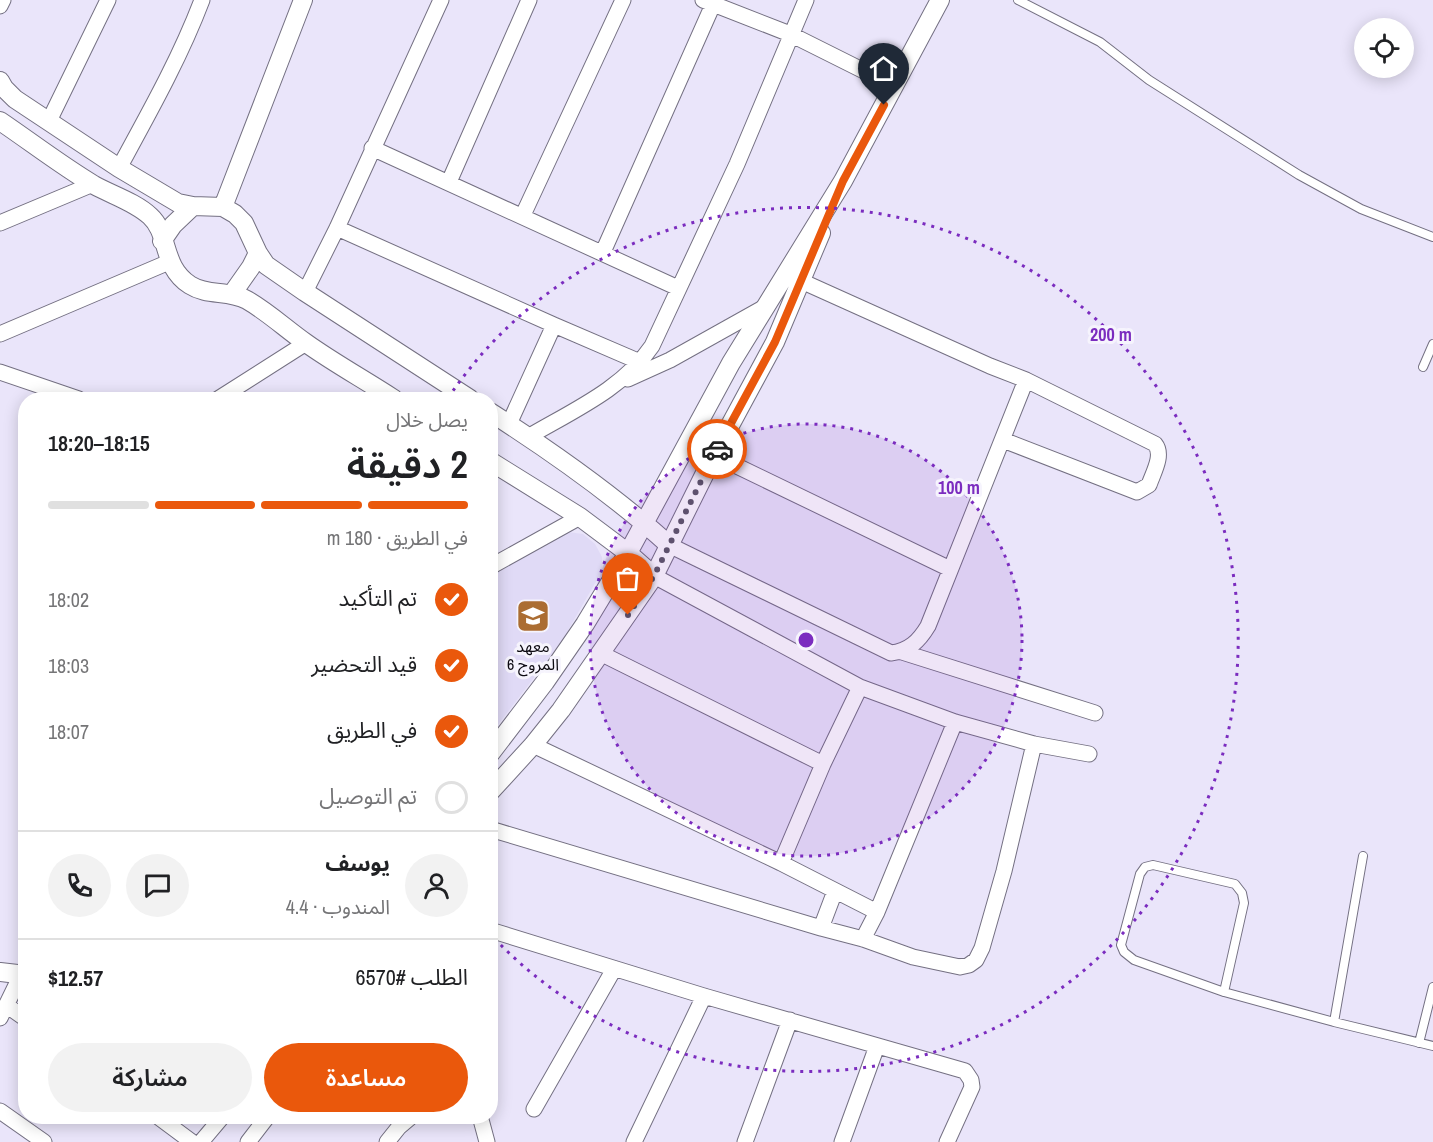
<!DOCTYPE html>
<html lang="ar">
<head>
<meta charset="utf-8">
<style>
	:root { --surface:#fff; --page:#f2f2f2; --text:#202124; --muted:#757577; --line:#e0e0e0; --accent:#ea580c }
	body { margin:0; font-family:"Archivo Narrow","Noto Sans Arabic",sans-serif; background:var(--page); color:var(--text); direction:rtl; height:100vh; display:flex; flex-direction:column; font-size:22px; white-space:nowrap }
	* { box-sizing:border-box; margin:0 }
	p { font-size:20px; color:var(--muted) }
	.icon { flex:none; width:33px; height:33px; fill:none; stroke:currentColor; stroke-width:2; stroke-linecap:round; stroke-linejoin:round }
	.map { position:relative; flex:1; overflow:hidden; direction:ltr }
	.sheet { position:absolute; left:18px; top:392px; width:480px; height:732px; display:flex; flex-direction:column; background:var(--surface); border-radius:24px; box-shadow:0 3px 15px #0003; direction:rtl }
	.sheet>* { flex:none }
	.buttons { position:absolute; left:1354px; top:18px; display:grid; gap:12px }
	.buttons a { display:grid; place-items:center; width:60px; height:60px; border-radius:50%; background:var(--surface); box-shadow:0 3px 15px #0003; font-size:30px }
	.pin { position:absolute; display:grid; place-items:center; width:51px; height:51px; color:#fff; margin:-62px -26px; border-radius:50% 50% 50% 0; rotate:-45deg; box-shadow:0 0 6px #0007 }
	.pin .icon { rotate:45deg }
	.courier { position:absolute; display:grid; place-items:center; width:60px; height:60px; margin:-30px; border:4px solid #ea580c; border-radius:50%; background:#fff; color:#222; box-shadow:0 2px 8px #0007 }
	.summary em { font-style:normal; font-weight:600 }
	.summary div { display:flex; flex-direction:column-reverse }
	.summary { display:flex; align-items:center; justify-content:space-between; height:102px; padding:0 30px }
	h1 { font-size:39px; font-weight:600; line-height:45px }
	.bar { display:grid; grid-template-columns:repeat(4,1fr); gap:9px 6px; align-content:center; height:72px; padding:0 30px }
	.bar i { height:8px; border-radius:4px; background:var(--line) }
	.bar .current { background:var(--accent) }
	.bar p { grid-column:span 4 }
	.line { display:flex; align-items:center; gap:15px; padding:0 30px; border-top:2px solid var(--line) }
	.line div { flex:1 }
	.round { display:grid; place-items:center; flex:none; width:63px; height:63px; border-radius:32px; background:var(--page) }
	ol { padding:0 30px; list-style:none }
	li { display:flex; align-items:center; gap:18px; height:66px }
	li p { margin-inline-start:auto }
	li .icon { padding:6px; border-radius:50%; background:var(--accent); color:#fff; stroke-width:4 }
	li:last-child { color:var(--muted) }
	li i { width:33px; height:33px; border:3px solid var(--line); border-radius:50% }
	.button { display:flex; gap:12px; margin-top:auto; padding:12px 30px }
	.button a { flex:1; height:69px; border-radius:36px; background:var(--accent); color:#fff; font-size:24px; font-weight:600; line-height:69px; text-align:center }
	.button a+a { background:var(--page); color:var(--text) }
	.map>svg:first-child { display:block }
</style>
</head>
<body>
<div class="map">
<svg width="1433" height="1142" viewBox="0 0 1433 1142">
	<rect width="100%" height="100%" fill="#eae5fa"/>
	<!-- built -->
	<path fill="#e0daf6" d="M 568,532 L 583,534 L 595,544 L 602,557 L 602,571 L 562,641 L 491,734 L 491,576 Z"/>
	<g fill="none" stroke-linecap="round" stroke-linejoin="round">
		<defs>
			<path id="service" d="M 1018,0 L 1100,42 L 1149,80 L 1299,175 L 1361,209 L 1433,237
				M 1423,367 L 1433,344
				M 1224,992 L 1244,903 L 1242,893 L 1235,884 L 1153,865 L 1145,867 L 1140,874 L 1121,945 L 1124,952 L 1134,960 L 1224,992 L 1334,1022 L 1433,1046
				M 1334,1022 L 1363,856
				M 1419,1043 L 1433,987"/>
			<path id="minor" d="M 703,0 L 790,34 L 894,86
				M 0,6 L 3,0
				M 49,121 L 108,0
				M 372,148 L 678,288
				M 119,168 C 149,113 180,58 202,0
				M 449,182 L 529,0
				M 523,215 L 623,0
				M 0,223 L 93,184
				M 337,228 L 554,325 L 640,362
				M 603,252 L 715,0
				M 305,292 L 337,228 L 441,0
				M 0,334 L 169,262
				M 0,372 L 79,399
				M 628,379 L 670,360 L 763,308
				M 218,399 L 306,343
				M 509,424 L 554,325
				M 528,437 C 572,411 623,389 652,346 L 737,164 L 806,0
				M 1003,440 L 1137,492 L 1149,485 C 1153,473 1164,455 1155,444 L 1026,380
				M 714,455 L 950,569
				M 669,545 L 891,653 C 909,651 919,641 928,626 L 1026,380 L 990,366 L 790,276
				M 490,567 L 580,517
				M 654,576 L 860,687 L 955,722 L 1034,744 L 1089,754
				M 902,652 L 1095,713
				M 602,654 L 823,764
				M 533,745 L 781,863 L 877,912
				M 490,829 L 821,928 L 863,939 L 913,957 L 960,967 L 969,965 L 976,960 L 982,948 L 1004,871 L 1034,744
				M 781,863 L 823,764 L 860,687
				M 821,928 L 835,891
				M 490,930 L 704,996 L 965,1071 L 971,1080 L 972,1087 L 947,1142
				M 863,939 L 877,912 L 955,722
				M 6,1005 L 26,1019
				M 0,1018 L 21,975
				M 534,1109 L 614,969
				M 0,1111 L 44,1142
				M 157,1116 L 192,1142
				M 480,1116 L 487,1142
				M 201,1142 L 223,1116
				M 248,1142 L 268,1116
				M 387,1142 L 399,1127 L 412,1116
				M 634,1142 L 704,996
				M 745,1142 L 790,1020
				M 842,1142 L 877,1046"/>
			<path id="tertiary" d="M 0,81 L 4,88 L 15,99 L 119,168 L 178,203 L 193,206 L 223,207 L 235,214 L 244,223 L 258,253 L 266,265 L 305,292 L 470,399
				M 0,121 C 31,142 62,166 94,185 C 112,195 135,202 150,216 C 170,234 161,266 190,285 C 207,296 229,290 247,300 C 268,312 286,329 306,343 C 334,363 365,380 394,399
				M 223,207 L 303,0
				M 162,241 L 173,225 L 193,206
				M 232,294 L 251,267 L 258,253
				M 490,412 C 551,451 616,497 669,545
				M 490,461 L 580,517 L 628,553 L 654,576
				M 490,754 L 545,682 L 585,624 L 628,553 L 731,363 L 843,181 L 940,0
				M 490,792 L 533,745 L 561,710 L 654,576 L 714,455 L 775,342 L 821,233
				M 0,972 L 26,975"/>
		</defs>
		<!-- service casing -->
		<use href="#service" stroke="#747082" stroke-width="10"/>
		<!-- minor casing -->
		<use href="#minor" stroke="#747082" stroke-width="17"/>
		<!-- tertiary casing -->
		<use href="#tertiary" stroke="#747082" stroke-width="20"/>
		<!-- service -->
		<use href="#service" stroke="#fff" stroke-width="8"/>
		<!-- minor -->
		<use href="#minor" stroke="#fff" stroke-width="15"/>
		<!-- tertiary -->
		<use href="#tertiary" stroke="#fff" stroke-width="18"/>
	</g>
	<g fill="none" stroke-linecap="round" stroke-linejoin="round">
		<!-- done -->
		<path stroke="#5a5763" stroke-width="6" stroke-dasharray="0 10.8" d="M 628,615 L 654,576 L 717,449"/>
		<!-- route -->
		<path stroke="#ea580c" stroke-width="8" d="M 717,449 L 775,342 L 843,181 L 884,105"/>
	</g>
	<!-- distance rings -->
	<circle cx="806" cy="640" r="216" fill="#7b2cbf" fill-opacity=".12"/>
	<g fill="none" stroke="#7b2cbf" stroke-width="3" stroke-dasharray="3 6">
		<circle cx="806" cy="640" r="216"/>
		<path d="M448 398A432 432 0 1 1 493 937"/>
	</g>
	<!-- icons -->
	<defs>
		<symbol id="school-square" viewBox="-11 -11 22 22"><rect x="-9" y="-9" width="18" height="18" rx="4" fill="#ab6d32" stroke="#f6f4fd"/><path d="M0-5L7-2L0 1L-7-2ZM-4 1L0 2.5L4 1V4Q0 6-4 4Z" fill="#fff"/></symbol>
	</defs>
	<g fill-rule="evenodd">
		<use href="#school-square" x="514" y="597" width="38" height="38"/>
	</g>
	<g text-anchor="middle" dominant-baseline="central" stroke-width="6" stroke-linejoin="round" paint-order="stroke">
		<!-- poi labels -->
		<g font-size="16" fill="#0d0b12" stroke="#f6f4fd">
			<text x="533" y="646">معهد<tspan x="533" dy="18">المروج 6</tspan></text>
		</g>
	</g>
	<circle cx="806" cy="640" r="9" fill="#7b2cbf" stroke="#f6f4fd" stroke-width="3"/>
	<g font-size="18" text-anchor="middle" font-weight="bold" fill="#7b2cbf" stroke="#f6f4fd" stroke-width="6" stroke-linejoin="round" paint-order="stroke">
		<text x="1111" y="341">200 m</text>
		<text x="959" y="494">100 m</text>
	</g>
</svg>
<div class="buttons">
<a><svg class="icon" aria-label="locate" viewBox="0 0 24 24"><circle cx="12" cy="12" r="6"/><path d="M12 2v4M12 18v4M2 12h4M18 12h4"/></svg></a>
</div>
<div class="pin" style="left:628px;top:615px;background:#ea580c"><svg class="icon" aria-label="bag" viewBox="0 0 24 24"><path d="M5 8h14l-1 12H6zM9 8a3 3 0 0 1 6 0"/></svg></div>
<div class="pin" style="left:884px;top:105px;background:#1f2937"><svg class="icon" aria-label="home" viewBox="0 0 24 24"><path d="M3 11l9-7 9 7M6 9v11h12V9"/></svg></div>
<div class="courier" style="left:717px;top:449px"><svg class="icon" aria-label="car" viewBox="0 0 24 24"><path d="M5 17H2v-5l4-1 3-4h7l3 4 3 1v5h-3M9 17h6M6 11h13"/><circle cx="7" cy="17" r="2"/><circle cx="17" cy="17" r="2"/></svg></div>
<section class="sheet">
<div class="summary"><div><h1>2 دقيقة</h1><p>يصل خلال</p></div><em>18:15–18:20</em></div>
<div class="bar"><i class="current"></i><i class="current"></i><i class="current"></i><i></i><p>في الطريق · 180 m</p></div>
<ol>
<li><svg class="icon" aria-label="check" viewBox="0 0 24 24"><path d="M5 12l5 5 9-10"/></svg>تم التأكيد<p>18:02</p></li>
<li><svg class="icon" aria-label="check" viewBox="0 0 24 24"><path d="M5 12l5 5 9-10"/></svg>قيد التحضير<p>18:03</p></li>
<li><svg class="icon" aria-label="check" viewBox="0 0 24 24"><path d="M5 12l5 5 9-10"/></svg>في الطريق<p>18:07</p></li>
<li><i></i>تم التوصيل</li>
</ol>
<div class="line" style="height:108px"><a class="round"><svg class="icon" aria-label="person" viewBox="0 0 24 24"><circle cx="12" cy="8" r="4"/><path d="M4 21q1-7 8-7t8 7"/></svg></a><div><b>يوسف</b><p>المندوب · 4.4</p></div><a class="round"><svg class="icon" aria-label="chat" viewBox="0 0 24 24"><path d="M4 5h16v11H9l-5 4z"/></svg></a><a class="round"><svg class="icon" aria-label="phone" viewBox="0 0 24 24"><path d="M5 4h4l2 5-3 2q2 4 5 5l2-3 5 2v4C11 20 4 13 5 4z"/></svg></a></div>
<div class="line" style="height:78px"><div>الطلب #6570</div><b>$12.57</b></div>
<div class="button"><a>مساعدة</a><a>مشاركة</a></div>
</section>
</div>
</body>
</html>
